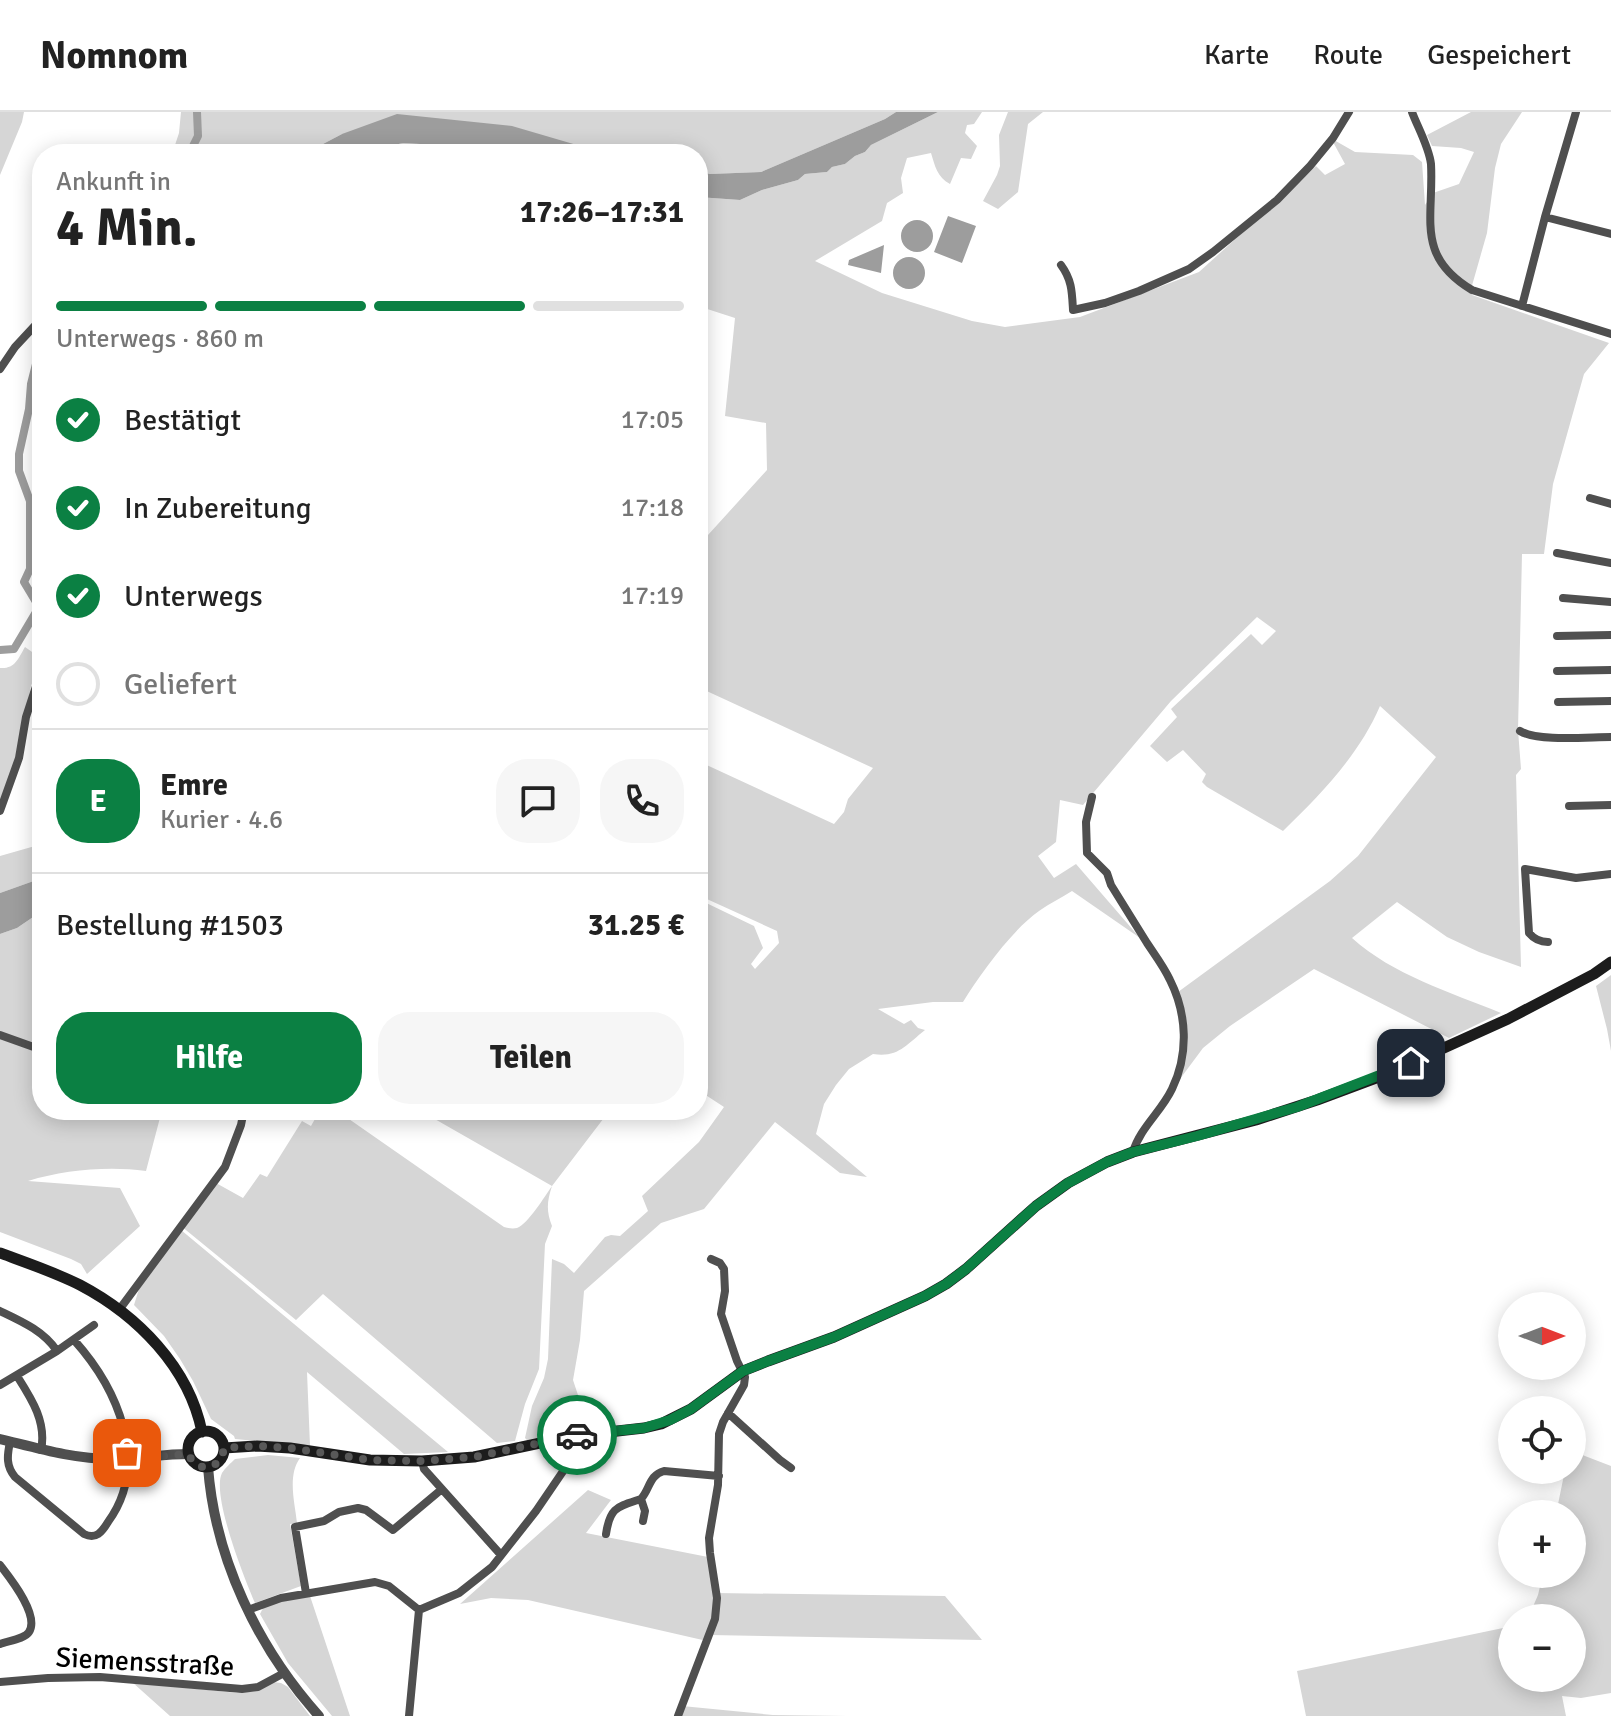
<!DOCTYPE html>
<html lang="de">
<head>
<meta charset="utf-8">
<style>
	:root { --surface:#fff; --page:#f6f6f6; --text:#222; --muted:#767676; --line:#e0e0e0; --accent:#0b8043 }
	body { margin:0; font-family:Signika,sans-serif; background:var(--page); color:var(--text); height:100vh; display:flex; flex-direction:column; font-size:30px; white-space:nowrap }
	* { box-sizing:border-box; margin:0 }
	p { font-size:26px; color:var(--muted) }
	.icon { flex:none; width:44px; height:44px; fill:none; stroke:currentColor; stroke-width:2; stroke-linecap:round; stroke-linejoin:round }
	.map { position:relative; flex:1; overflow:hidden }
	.panel { position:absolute; left:32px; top:32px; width:676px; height:976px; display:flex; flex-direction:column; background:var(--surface); border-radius:32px; box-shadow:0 4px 20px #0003 }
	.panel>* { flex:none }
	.needle { width:52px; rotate:90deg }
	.buttons { position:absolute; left:1498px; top:1180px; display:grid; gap:16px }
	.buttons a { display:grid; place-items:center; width:88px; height:88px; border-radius:50%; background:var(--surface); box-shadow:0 4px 20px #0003; font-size:40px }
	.pin { position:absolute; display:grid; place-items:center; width:68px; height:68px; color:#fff; margin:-34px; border-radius:16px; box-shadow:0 4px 12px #0006 }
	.courier { position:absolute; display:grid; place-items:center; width:80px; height:80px; margin:-40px; border:6px solid #0b8043; border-radius:50%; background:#fff; color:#222; box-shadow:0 2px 10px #0007 }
	.head em { font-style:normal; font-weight:700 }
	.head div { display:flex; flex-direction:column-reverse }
	.head { display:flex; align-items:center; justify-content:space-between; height:136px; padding:0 24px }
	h1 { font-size:52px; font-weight:700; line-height:60px }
	.bar { display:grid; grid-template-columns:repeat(4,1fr); gap:12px 8px; align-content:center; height:96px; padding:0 24px }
	.bar i { height:10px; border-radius:6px; background:var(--line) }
	.bar .selected { background:var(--accent) }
	.bar p { grid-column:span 4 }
	.line { display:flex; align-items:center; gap:20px; padding:0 24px; border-top:2px solid var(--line) }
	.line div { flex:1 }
	.round { display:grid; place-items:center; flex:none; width:84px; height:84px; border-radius:32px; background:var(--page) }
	ol { padding:0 24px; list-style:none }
	li { display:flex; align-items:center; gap:24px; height:88px }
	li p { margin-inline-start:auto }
	li .icon { padding:8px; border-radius:50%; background:var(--accent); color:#fff; stroke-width:4 }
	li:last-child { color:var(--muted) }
	li i { width:44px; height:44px; border:4px solid var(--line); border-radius:50% }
	.action { display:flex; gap:16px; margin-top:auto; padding:16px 24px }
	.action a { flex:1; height:92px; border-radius:32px; background:var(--accent); color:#fff; font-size:32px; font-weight:700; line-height:92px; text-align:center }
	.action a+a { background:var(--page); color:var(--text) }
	header { display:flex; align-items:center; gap:48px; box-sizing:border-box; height:112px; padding:0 40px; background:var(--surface); border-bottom:2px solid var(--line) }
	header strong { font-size:38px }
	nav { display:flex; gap:44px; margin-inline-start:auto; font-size:28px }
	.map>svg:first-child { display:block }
</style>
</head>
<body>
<header>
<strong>Nomnom</strong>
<nav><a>Karte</a><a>Route</a><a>Gespeichert</a></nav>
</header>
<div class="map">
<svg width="1611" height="1604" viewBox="0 0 1611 1604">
	<rect width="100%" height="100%" fill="#fff"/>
	<!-- green -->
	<path fill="#d6d6d6" d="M 0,0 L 24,0 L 22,10 L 0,63 Z
		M 181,0 L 896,0 L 885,7 L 761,60 L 710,62 L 698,59 L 698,42 L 621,42 L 587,36 L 342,22 L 304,42 L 172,42 L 179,21 Z
		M 938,0 L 982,0 L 974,12 L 967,13 L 965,21 L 977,34 L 971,47 L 961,46 L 950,72 C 937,65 935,54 931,41 L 907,46 L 901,66 L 903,81 L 887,91 L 882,109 L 815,149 L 882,181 L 972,209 L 1005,215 L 1080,205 L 1199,160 L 1316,54 L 1325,63 L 1345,52 L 1333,30 L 1334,28 L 1355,40 L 1413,43 L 1422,50 L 1425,93 L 1433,81 L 1459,72 L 1474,40 L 1461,36 L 1432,34 L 1427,23 L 1471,0 L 1522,0 L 1501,32 L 1495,56 L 1487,121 L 1471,177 L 1473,179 L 1472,183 L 1609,231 L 1584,262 L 1553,372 L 1544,442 L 1522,442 L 1518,618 L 1521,657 L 1516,663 L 1521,855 L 1479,840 L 1447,825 L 1397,790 L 1352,826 C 1393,863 1450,880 1501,901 L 1449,926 L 1314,857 L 1230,914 L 1203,936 L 1177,971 L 1184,950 L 1178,880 L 1330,769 L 1358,744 L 1436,645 L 1380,594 C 1359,643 1321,682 1283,719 L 1207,675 L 1202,670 L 1206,662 L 1183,638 L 1167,650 L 1150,634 L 1177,605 L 1171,597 L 1251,522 L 1262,533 L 1276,519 L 1257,505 L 1171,589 L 1083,693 L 1060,688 L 1056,730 L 1038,744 L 1054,766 L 1076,752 L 1140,826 L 1072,779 C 1061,786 1050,791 1039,799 C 1012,818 981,861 963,890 L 933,890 L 878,897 L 904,912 L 911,908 L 918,916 L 925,918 C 906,933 898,946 873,942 L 849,957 L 836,973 L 824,992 L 816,1022 L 867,1065 L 840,1061 L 775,1010 L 704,1097 L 661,1111 L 584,1179 L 580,1228 L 573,1268 L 589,1316 L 565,1320 L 563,1316 L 556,1317 L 556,1322 L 527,1328 L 525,1326 L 532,1294 L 544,1266 L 548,1247 L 552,1147 L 564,1152 L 574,1161 L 605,1125 L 611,1123 L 620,1124 L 648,1099 L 642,1084 L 699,1030 L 724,995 L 698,978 L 698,787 L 754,814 L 763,836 L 751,852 L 755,857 L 779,831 L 777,819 L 698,783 L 698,649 L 834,712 L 844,700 L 848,687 L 873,656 L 698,575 L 698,434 L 767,358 L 766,311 L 725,304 L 735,206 L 698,194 L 698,85 L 740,88 L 762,78 L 798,68 L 805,62 L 827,60 L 832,55 L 845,52 L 855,44 L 865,40 L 871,33 Z
		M 1008,0 L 1043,0 L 1028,12 L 1018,80 L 998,97 L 983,89 L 997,63 L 1000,54 L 999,23 Z
		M 403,31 L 454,34 L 470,32 L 494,33 L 523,42 L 352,42 C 369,35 386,35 403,31 Z
		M 25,535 L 42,547 L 31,574 L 17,646 L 0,690 L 0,556 C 15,557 18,547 25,535 Z
		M 42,732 L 42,766 L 0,781 L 0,744 Z
		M 42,799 L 42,998 L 162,998 L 146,1059 C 107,1054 65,1058 28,1069 L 120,1076 L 140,1114 L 87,1162 L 81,1152 L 71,1147 L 0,1120 L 0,822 L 17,816 Z
		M 1611,863 L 1611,939 L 1607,917 L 1596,874 Z
		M 320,998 L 336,998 L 504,1115 C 508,1116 512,1117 517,1116 C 528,1112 545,1084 552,1074 L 419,998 L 610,998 L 552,1074 C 547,1089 546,1099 552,1114 L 545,1132 L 539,1257 L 525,1292 L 515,1329 L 497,1331 L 323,1182 L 296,1208 L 181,1114 L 216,1071 L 243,1086 L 260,1062 L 267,1065 L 302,1009 L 311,1014 Z
		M 181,1118 L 448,1340 L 404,1342 L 307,1260 L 310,1334 L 235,1327 L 234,1324 L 211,1307 L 193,1269 L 180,1247 L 164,1224 L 134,1193 L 139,1177 Z
		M 1572,1339 L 1611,1354 L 1611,1581 L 1581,1586 L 1562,1584 L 1566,1604 L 1306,1604 L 1297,1559 L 1503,1516 L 1512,1522 L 1512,1566 L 1572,1566 L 1572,1506 L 1528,1506 L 1538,1483 L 1543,1462 L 1572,1462 L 1572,1402 L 1556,1402 L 1565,1358 L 1572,1358 Z
		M 268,1343 L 300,1346 C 287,1364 295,1391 297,1411 L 290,1412 L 301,1474 L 255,1491 C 245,1468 211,1383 222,1361 C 225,1356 231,1351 235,1347 Z
		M 588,1378 L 611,1388 L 586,1421 L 708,1445 L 716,1481 L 945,1484 L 982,1528 L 710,1523 L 707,1529 L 528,1488 L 491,1486 L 460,1492 Z
		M 310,1484 L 350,1604 L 332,1604 L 288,1551 L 260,1502 L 263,1496 L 285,1488 Z
		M 132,1570 L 237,1581 L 255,1579 L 273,1570 L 281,1571 L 288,1575 L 310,1604 L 170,1604 Z
		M 682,1594 L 773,1603 L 847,1604 L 678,1604 Z"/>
	<!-- water -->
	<path fill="#9d9d9d" d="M 896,0 L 938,0 L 871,33 L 865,40 L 855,44 L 845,52 L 832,55 L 827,60 L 805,62 L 798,68 L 762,78 L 740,88 L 698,85 L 698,59 L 710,62 L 761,60 L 885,7 Z
		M 397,2 L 512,14 L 587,36 L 621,42 L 523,42 L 494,33 L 470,32 L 454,34 L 403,31 L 385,35 L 365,37 L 352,42 L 304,42 L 342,22 Z
		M 948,104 L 976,114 L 962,151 L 934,140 Z
		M901 124a16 16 0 1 1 32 0a16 16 0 1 1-32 0Z
		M 884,133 L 881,161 L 848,153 L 849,148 Z
		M893 161a16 16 0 1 1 32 0a16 16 0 1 1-32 0Z
		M 42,766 L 42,799 L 17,816 L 0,822 L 0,781 Z"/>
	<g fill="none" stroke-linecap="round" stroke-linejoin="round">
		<!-- canal -->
		<path stroke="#9d9d9d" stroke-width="8" d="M 189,42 L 198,24 L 197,0
			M 0,538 L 14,537 L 39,495 L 24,470 L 30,457 L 30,389 L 19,359 L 19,342 L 29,297 L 31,272 L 37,248 L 42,240"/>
		<!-- minor -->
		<path stroke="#4f4f4f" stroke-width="8" d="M 1412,0 C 1418,16 1429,35 1431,52 C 1434,106 1415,144 1472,178 L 1611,222
			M 1545,105 L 1611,122
			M 1061,153 C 1072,168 1072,180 1073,198 L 1105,191 L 1139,179 L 1189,157 L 1213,140 L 1277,88 L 1310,54 L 1333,26 L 1349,0
			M 1522,194 L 1545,105 L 1576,0
			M 0,257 L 15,235 L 42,206
			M 1590,386 L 1611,392
			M 1557,441 L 1611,451
			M 1563,486 L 1611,490
			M 1557,524 L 1611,523
			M 1557,559 L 1611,558
			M 1558,590 L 1611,589
			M 1520,619 C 1538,630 1588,625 1611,625
			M 1092,685 L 1086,710 L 1087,741 L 1107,761 L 1111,773 C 1123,792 1135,812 1147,831 C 1155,843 1164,855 1170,868 C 1187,902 1189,942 1172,977 C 1161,1000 1140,1016 1133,1040
			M 1569,694 L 1611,693
			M 0,699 L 19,646 L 26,605 L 42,556
			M 1548,830 C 1539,830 1534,827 1529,821 L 1525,757 L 1576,766 L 1611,762
			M 0,923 L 42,938
			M 119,1198 L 225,1055 L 241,1013 L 244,998
			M 0,1199 C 21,1209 44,1219 57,1239
			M 17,1264 C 31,1286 47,1310 41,1338
			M 0,1273 L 57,1239 L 94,1213
			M 728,1301 L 780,1348 L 791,1356
			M 10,1330 C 7,1344 6,1354 15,1365 L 84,1422 C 96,1428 102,1420 108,1410 C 151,1351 117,1276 74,1228
			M 422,1349 L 424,1357 L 501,1443
			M 641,1387 L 645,1399 L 643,1409
			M 606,1422 C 610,1395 617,1395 641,1387 C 650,1377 649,1363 664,1359 L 719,1364
			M 0,1453 C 10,1466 40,1503 29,1520 C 25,1527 7,1529 0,1532
			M 306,1481 L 295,1415 L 324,1409 L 339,1400 L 358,1396 L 366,1398 L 393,1418 L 442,1377
			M 248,1498 L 281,1486 L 375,1470 L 389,1474 L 419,1498 L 459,1481 L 492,1455 L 536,1399 L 568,1352 L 573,1337 L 573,1324
			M 0,1570 L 48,1566 L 100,1565 L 242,1577 L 258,1575 L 284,1561
			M 409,1604 L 419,1498
			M 678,1604 L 715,1507 L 717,1486 L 710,1441 L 709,1426 L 718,1373 L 719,1322 L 723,1310 L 744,1273 L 745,1265 L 737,1249 L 721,1202 L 725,1179 L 724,1157 L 720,1151 L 711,1147"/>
		<!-- tertiary -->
		<path stroke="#4f4f4f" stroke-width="10" d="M 0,1327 C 37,1336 73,1347 112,1347 C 138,1347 163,1342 188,1342
			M 208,1355 C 215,1447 258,1536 319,1604"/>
		<!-- secondary -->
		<path stroke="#1c1c1c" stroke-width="11" d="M 0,1141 C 27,1151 54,1160 80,1173 C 137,1203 189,1255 202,1320
			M188 1337a18 18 0 1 1 36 0a18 18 0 1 1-36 0Z
			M 224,1336 L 257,1334 L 290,1336 L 370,1348 L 422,1349 L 474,1345 L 573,1324 L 644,1316 L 661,1312 L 691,1297 L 743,1259 L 768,1249 L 834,1225 L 925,1184 L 946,1172 L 966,1157 L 1036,1094 L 1068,1071 L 1107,1050 L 1133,1040 L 1256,1008 L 1317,988 L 1384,963 L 1508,907 L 1594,862 L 1611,850"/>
	</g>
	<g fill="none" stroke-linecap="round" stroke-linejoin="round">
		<!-- done -->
		<path stroke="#595959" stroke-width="8" stroke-dasharray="0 14.4" d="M 127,1341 L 127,1347 L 188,1342 C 199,1362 220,1359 224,1336 L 257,1334 L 290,1336 L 370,1348 L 422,1349 L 474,1345 L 577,1323"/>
		<!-- route -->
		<path stroke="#0b8043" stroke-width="10" d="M 577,1323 L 644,1316 L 670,1308 L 691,1297 L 743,1259 L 768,1249 L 834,1225 L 925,1184 L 946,1172 L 966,1157 L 1036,1094 L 1068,1071 L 1107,1050 L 1133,1040 L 1197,1024 L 1297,995 L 1411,951"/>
	</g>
	<g text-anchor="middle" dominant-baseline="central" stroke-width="6" stroke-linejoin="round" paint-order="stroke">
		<!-- street labels -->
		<g font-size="28" fill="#000" stroke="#fff">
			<text transform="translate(145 1550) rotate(3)">Siemensstraße</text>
		</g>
	</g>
</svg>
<div class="buttons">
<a><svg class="needle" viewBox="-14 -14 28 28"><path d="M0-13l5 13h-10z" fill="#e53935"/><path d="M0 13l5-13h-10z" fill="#767676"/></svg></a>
<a><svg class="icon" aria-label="locate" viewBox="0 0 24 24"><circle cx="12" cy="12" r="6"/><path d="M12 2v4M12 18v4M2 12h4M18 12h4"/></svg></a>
<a>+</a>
<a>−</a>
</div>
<div class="pin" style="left:127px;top:1341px;background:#ea580c"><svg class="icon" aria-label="bag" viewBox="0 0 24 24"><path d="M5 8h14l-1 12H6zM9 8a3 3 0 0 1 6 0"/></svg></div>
<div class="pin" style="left:1411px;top:951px;background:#1f2937"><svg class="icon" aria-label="home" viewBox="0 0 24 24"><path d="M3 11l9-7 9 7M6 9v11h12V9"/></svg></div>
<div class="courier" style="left:577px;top:1323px"><svg class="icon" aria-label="car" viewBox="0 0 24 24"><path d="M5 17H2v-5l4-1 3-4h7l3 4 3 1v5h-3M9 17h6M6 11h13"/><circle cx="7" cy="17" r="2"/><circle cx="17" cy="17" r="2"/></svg></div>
<section class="panel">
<div class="head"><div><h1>4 Min.</h1><p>Ankunft in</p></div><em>17:26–17:31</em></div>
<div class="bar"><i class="selected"></i><i class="selected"></i><i class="selected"></i><i></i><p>Unterwegs · 860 m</p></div>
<ol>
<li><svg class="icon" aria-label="check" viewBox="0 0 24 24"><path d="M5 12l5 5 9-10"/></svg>Bestätigt<p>17:05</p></li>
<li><svg class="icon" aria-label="check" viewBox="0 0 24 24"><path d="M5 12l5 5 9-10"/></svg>In Zubereitung<p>17:18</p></li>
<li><svg class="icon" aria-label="check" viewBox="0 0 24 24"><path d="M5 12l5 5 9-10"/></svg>Unterwegs<p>17:19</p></li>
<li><i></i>Geliefert</li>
</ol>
<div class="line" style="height:144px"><b class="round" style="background:var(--accent);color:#fff">E</b><div><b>Emre</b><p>Kurier · 4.6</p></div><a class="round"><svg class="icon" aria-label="chat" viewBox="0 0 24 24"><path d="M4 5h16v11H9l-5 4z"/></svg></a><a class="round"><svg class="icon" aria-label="phone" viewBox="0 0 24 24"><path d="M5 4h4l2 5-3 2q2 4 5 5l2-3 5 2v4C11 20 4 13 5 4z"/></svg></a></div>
<div class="line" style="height:104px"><div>Bestellung #1503</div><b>31.25 €</b></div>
<div class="action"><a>Hilfe</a><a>Teilen</a></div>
</section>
</div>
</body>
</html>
